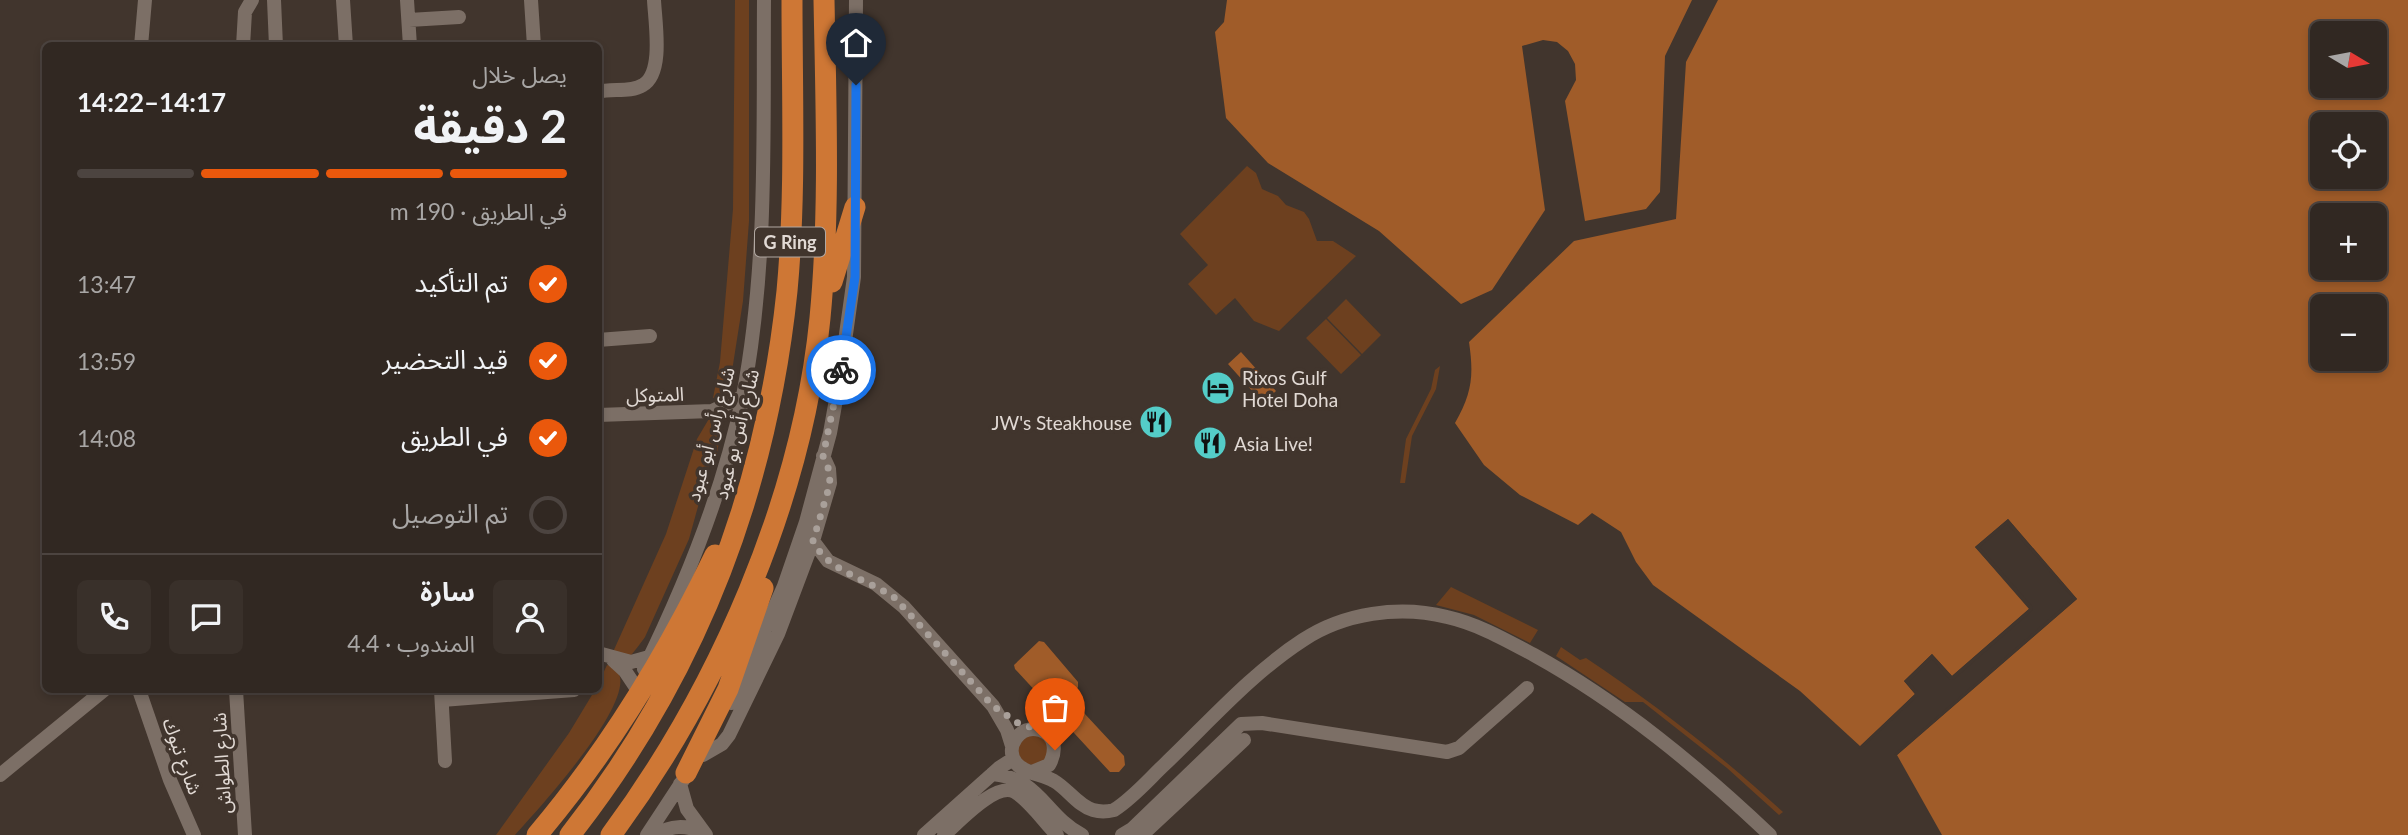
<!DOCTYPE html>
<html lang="ar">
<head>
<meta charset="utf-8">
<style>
	:root { --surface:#312822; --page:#39302a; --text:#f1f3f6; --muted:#a8a6a5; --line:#4c4440; --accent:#ea580c }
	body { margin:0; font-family:Lato,"Noto Sans Arabic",sans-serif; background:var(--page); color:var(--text); direction:rtl; height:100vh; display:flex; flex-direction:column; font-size:26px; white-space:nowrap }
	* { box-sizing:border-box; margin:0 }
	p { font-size:23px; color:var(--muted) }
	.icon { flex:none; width:38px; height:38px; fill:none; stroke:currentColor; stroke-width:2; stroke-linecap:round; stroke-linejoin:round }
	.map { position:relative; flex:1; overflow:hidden; direction:ltr }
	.side { position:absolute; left:42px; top:42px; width:560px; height:651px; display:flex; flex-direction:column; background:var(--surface); border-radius:10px; box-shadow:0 4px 10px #0003,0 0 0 2px var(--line); direction:rtl }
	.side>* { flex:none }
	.needle { width:46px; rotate:100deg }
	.controls { position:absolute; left:2310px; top:21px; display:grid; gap:14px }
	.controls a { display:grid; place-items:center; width:77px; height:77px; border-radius:10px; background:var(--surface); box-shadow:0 4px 10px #0003,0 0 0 2px var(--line); font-size:35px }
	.pin { position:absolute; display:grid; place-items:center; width:60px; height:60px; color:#fff; margin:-72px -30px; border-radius:50% 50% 50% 0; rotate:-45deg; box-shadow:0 0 7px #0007 }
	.pin .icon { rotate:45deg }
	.courier { position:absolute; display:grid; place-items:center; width:70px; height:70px; margin:-35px; border:5px solid #1a73e8; border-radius:50%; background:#fff; color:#222; box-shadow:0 2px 9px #0007 }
	.headline em { font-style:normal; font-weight:700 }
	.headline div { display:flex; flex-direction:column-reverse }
	.headline { display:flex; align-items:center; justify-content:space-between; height:119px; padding:0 35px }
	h1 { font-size:46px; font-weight:700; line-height:52px }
	.bar { display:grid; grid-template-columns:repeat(4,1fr); gap:10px 7px; align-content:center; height:84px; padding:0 35px }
	.bar i { height:9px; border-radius:5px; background:var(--line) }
	.bar .current { background:var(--accent) }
	.bar p { grid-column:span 4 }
	.line { display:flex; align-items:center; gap:18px; padding:0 35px; border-top:2px solid var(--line) }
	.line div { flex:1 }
	.round { display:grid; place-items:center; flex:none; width:74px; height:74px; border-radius:10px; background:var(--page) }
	ol { padding:0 35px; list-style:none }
	li { display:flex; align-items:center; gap:21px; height:77px }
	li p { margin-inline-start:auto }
	li .icon { padding:7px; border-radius:50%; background:var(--accent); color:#fff; stroke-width:4 }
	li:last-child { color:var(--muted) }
	li i { width:38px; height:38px; border:4px solid var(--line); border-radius:50% }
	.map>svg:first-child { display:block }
</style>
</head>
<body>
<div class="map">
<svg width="2408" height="835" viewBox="0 0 2408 835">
	<rect width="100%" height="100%" fill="#41352d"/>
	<!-- green -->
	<path fill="#6d401f" d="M 735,0 L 749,0 L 749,221 L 743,301 L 732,371 L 736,379 L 729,393 L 713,398 L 720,362 L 733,209 Z
		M 1247,166 L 1256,173 L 1262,189 L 1278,196 L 1286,205 L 1304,212 L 1309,219 L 1317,241 L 1333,241 L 1356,256 L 1279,331 L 1254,321 L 1235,298 L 1216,315 L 1188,284 L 1208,265 L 1180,234 Z
		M 1346,299 L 1381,335 L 1362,354 L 1327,318 Z
		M 1326,319 L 1361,355 L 1341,374 L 1306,338 Z
		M 1440,366 L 1436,389 L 1412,436 L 1405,483 L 1400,483 L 1406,439 L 1431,389 L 1435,370 Z
		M 710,417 C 723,429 720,437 717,453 L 712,456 L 689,539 L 645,637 C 643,640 632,655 630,656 L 613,652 L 666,534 L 697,439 Z
		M 1451,587 L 1538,630 L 1530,643 L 1474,615 L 1436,605 Z
		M 1561,647 L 1580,660 L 1586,658 C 1656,705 1721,755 1783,812 L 1779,815 L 1727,768 L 1643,702 L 1625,702 L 1556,656 Z
		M 607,665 C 662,677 531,817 515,835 L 496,835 L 569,733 L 595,690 L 598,690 L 599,682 Z
		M1018 750a15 15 0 1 1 30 0a15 15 0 1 1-30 0Z"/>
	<!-- water -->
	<path fill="#a05c29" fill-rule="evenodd" d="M 1227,0 L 1692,0 L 1665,56 L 1660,192 L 1646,209 L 1585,221 L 1565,101 L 1576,80 L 1575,64 L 1568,51 L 1557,42 L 1543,40 L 1522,46 L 1545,210 L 1492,290 L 1461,304 L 1379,231 L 1268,163 L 1226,118 L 1215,32 L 1224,22 Z
		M 1718,0 L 2408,0 L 2408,835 L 1942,835 L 1897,755 L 2077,599 L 2008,519 L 1975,547 L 2030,608 L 1952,676 L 1932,654 L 1904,681 L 1915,694 L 1860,746 L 1800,691 L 1653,585 L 1636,562 L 1621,532 L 1592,513 L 1578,525 L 1520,495 L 1484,465 L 1455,423 C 1472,393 1474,376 1469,342 L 1574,241 L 1676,219 L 1686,62 ZM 2322,33 L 2375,33 L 2375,86 L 2322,86 ZM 2322,124 L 2375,124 L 2375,177 L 2322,177 ZM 2322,215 L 2375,215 L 2375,268 L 2322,268 ZM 2322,306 L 2375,306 L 2375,359 L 2322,359 Z
		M 1241,352 L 1276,391 L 1263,403 L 1228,364 Z
		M 1039,641 L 1044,642 L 1078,682 L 1078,687 L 1071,699 L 1124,756 L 1125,765 L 1119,772 L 1110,772 L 1015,669 L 1014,665 Z"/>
	<!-- pier -->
	<path fill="#41352d" d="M 2008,519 L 2077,599 L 1897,755 L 1894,754 L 2073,598 L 2007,524 L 1980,547 L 2032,606 L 2033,610 L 1953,680 L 1949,679 L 1932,659 L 1909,682 L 1918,692 L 1918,696 L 1862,748 L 1858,749 L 1915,694 L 1904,681 L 1932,654 L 1952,676 L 2029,609 L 1975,547 Z"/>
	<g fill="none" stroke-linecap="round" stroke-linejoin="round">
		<!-- minor -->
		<path stroke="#7c6f66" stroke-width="14" d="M 274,0 L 276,46
			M 343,0 L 346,46
			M 407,0 L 410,46
			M 531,0 L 534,46
			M 409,20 L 459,17
			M 141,46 L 145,0
			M 243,46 L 245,12 L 252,0
			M 598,92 C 612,88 630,93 643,85 C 664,73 655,22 654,0
			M 598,340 L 650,336
			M 598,415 L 712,411 L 743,396
			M 813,541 L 828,561 L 876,584 L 904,607 L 993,706 L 1007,730 L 1012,746
			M 598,653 L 631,662 L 649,657
			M 613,660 L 625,671 L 635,686
			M 644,669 C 686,583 724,490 743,396 C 768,265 763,132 764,0
			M 139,690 L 170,780 L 194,835
			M 236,690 L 245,835
			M 441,690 L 445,761
			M 442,700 L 574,690
			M 732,703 L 784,586 L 806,522 L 830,433 L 840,377 L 854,277 L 856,0
			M 703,755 L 722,744 L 729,735 L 778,634 L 813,541 L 830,483 L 829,469 L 823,456
			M 1032,772 L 1049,765 C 1056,753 1057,735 1040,730 C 1020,724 1004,747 1016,763 C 1024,774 1043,774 1054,781 C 1068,789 1078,806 1093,810 C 1100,812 1106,812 1114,810 C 1133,798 1149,779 1165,764 C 1209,722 1252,673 1303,640 C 1344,613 1399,605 1447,617 C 1478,624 1506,640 1534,655 C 1621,703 1698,767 1770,835
			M 992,774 C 1040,778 1045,816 1082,835
			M 0,775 L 104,690
			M 680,784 L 687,809 L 706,835
			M 647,835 L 691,768
			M 654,835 C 672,825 685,825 703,832
			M 924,835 L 999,768 L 1013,759
			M 944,835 C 958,823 996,781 1015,792 C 1030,801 1044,822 1057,835
			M 1122,835 L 1132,829 L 1241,724 L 1262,723 L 1447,752 L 1459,748 L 1527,688
			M 1142,835 L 1244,740"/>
		<!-- highway -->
		<path stroke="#ce7735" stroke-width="21" d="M 832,282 L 855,207
			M 686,773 L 728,689 L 763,588
			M 537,835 C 608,751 667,655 715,555
			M 570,835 C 695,676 766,493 787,291 C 796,195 792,97 792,0
			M 611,835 C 719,689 802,500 820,318 C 830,213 826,106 824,0"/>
	</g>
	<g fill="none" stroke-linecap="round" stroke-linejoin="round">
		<!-- done -->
		<path stroke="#a9a09a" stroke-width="7" stroke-dasharray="0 12.6" d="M 841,370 L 823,456 L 829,470 L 830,484 L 813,541 C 828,572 868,579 895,598 L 993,706 L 1018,723 L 1045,732 L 1054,743 L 1055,750"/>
		<!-- route -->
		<path stroke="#1a73e8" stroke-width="9" d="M 841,370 L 855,277 L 856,85"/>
	</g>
	<!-- icons -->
	<defs>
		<symbol id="hotel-disc" viewBox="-11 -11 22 22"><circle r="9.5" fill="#54cdc8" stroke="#41352d"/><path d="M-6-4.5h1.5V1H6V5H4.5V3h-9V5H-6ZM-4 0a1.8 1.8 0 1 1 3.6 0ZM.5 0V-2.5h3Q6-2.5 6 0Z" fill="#111"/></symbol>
		<symbol id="restaurant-disc" viewBox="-11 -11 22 22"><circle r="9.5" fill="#54cdc8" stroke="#41352d"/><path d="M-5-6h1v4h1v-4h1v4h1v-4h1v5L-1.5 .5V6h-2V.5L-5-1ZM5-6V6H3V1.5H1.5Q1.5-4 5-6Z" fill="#111"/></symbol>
	</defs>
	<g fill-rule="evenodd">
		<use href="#hotel-disc" x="1199" y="369" width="38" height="38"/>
		<use href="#restaurant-disc" x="1137" y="403" width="38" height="38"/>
		<use href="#restaurant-disc" x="1191" y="424" width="38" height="38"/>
	</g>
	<g text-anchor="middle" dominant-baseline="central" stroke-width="7" stroke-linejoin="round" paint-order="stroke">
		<!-- shield labels -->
		<rect fill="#41352d" stroke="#b1a8a2" stroke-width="2" x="755" y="227.5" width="70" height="29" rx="5"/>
		<g font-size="18" font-weight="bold" fill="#e1d9d4">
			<text x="790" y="242">G Ring</text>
		</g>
		<!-- poi labels -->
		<g font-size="19" fill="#e1d9d4" stroke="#41352d" text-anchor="start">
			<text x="1242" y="377">Rixos Gulf<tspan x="1242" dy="22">Hotel Doha</tspan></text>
			<text x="1132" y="422" text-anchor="end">JW's Steakhouse</text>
			<text x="1234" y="443">Asia Live!</text>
		</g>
		<!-- street labels -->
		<g font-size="19" fill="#e1d9d4" stroke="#41352d">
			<text transform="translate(655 394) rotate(-2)">المتوكل</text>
			<text transform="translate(710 434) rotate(-75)">شارع رأس أبو عبود</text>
			<text transform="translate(736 434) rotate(-76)">شارع رأس بو عبود</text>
			<text transform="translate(183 756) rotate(70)">شارع تبوك</text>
			<text transform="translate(221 763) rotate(-93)">شارع الطواش</text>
		</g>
	</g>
</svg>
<div class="controls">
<a><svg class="needle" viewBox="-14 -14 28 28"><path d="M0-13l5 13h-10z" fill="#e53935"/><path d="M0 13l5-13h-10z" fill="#a8a6a5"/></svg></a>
<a><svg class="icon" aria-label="locate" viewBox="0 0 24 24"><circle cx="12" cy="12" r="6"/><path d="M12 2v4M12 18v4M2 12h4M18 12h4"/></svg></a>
<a>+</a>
<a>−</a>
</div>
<div class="pin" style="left:1055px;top:750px;background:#ea580c"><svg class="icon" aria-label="bag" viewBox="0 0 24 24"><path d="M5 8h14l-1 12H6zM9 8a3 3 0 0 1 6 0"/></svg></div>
<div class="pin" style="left:856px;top:85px;background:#1f2937"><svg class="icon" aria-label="home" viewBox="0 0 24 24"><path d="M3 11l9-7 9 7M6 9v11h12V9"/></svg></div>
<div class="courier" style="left:841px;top:370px"><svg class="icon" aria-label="bike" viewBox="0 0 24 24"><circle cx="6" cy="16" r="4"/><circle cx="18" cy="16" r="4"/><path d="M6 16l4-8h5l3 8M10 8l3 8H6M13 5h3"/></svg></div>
<section class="side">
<div class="headline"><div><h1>2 دقيقة</h1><p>يصل خلال</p></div><em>14:17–14:22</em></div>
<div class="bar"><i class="current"></i><i class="current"></i><i class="current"></i><i></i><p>في الطريق · 190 m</p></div>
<ol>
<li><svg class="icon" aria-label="check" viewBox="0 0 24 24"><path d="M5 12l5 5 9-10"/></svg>تم التأكيد<p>13:47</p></li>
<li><svg class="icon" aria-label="check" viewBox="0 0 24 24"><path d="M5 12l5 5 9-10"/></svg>قيد التحضير<p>13:59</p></li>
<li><svg class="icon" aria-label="check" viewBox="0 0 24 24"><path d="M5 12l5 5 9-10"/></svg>في الطريق<p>14:08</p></li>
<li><i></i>تم التوصيل</li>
</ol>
<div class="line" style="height:126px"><a class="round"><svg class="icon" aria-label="person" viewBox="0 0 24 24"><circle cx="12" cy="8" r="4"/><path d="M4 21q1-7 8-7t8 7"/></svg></a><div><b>سارة</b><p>المندوب · 4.4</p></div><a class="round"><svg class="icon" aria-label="chat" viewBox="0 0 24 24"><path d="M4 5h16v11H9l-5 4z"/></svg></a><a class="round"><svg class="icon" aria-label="phone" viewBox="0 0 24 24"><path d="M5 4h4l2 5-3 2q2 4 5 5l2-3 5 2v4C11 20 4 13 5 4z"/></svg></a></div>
</section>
</div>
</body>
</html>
